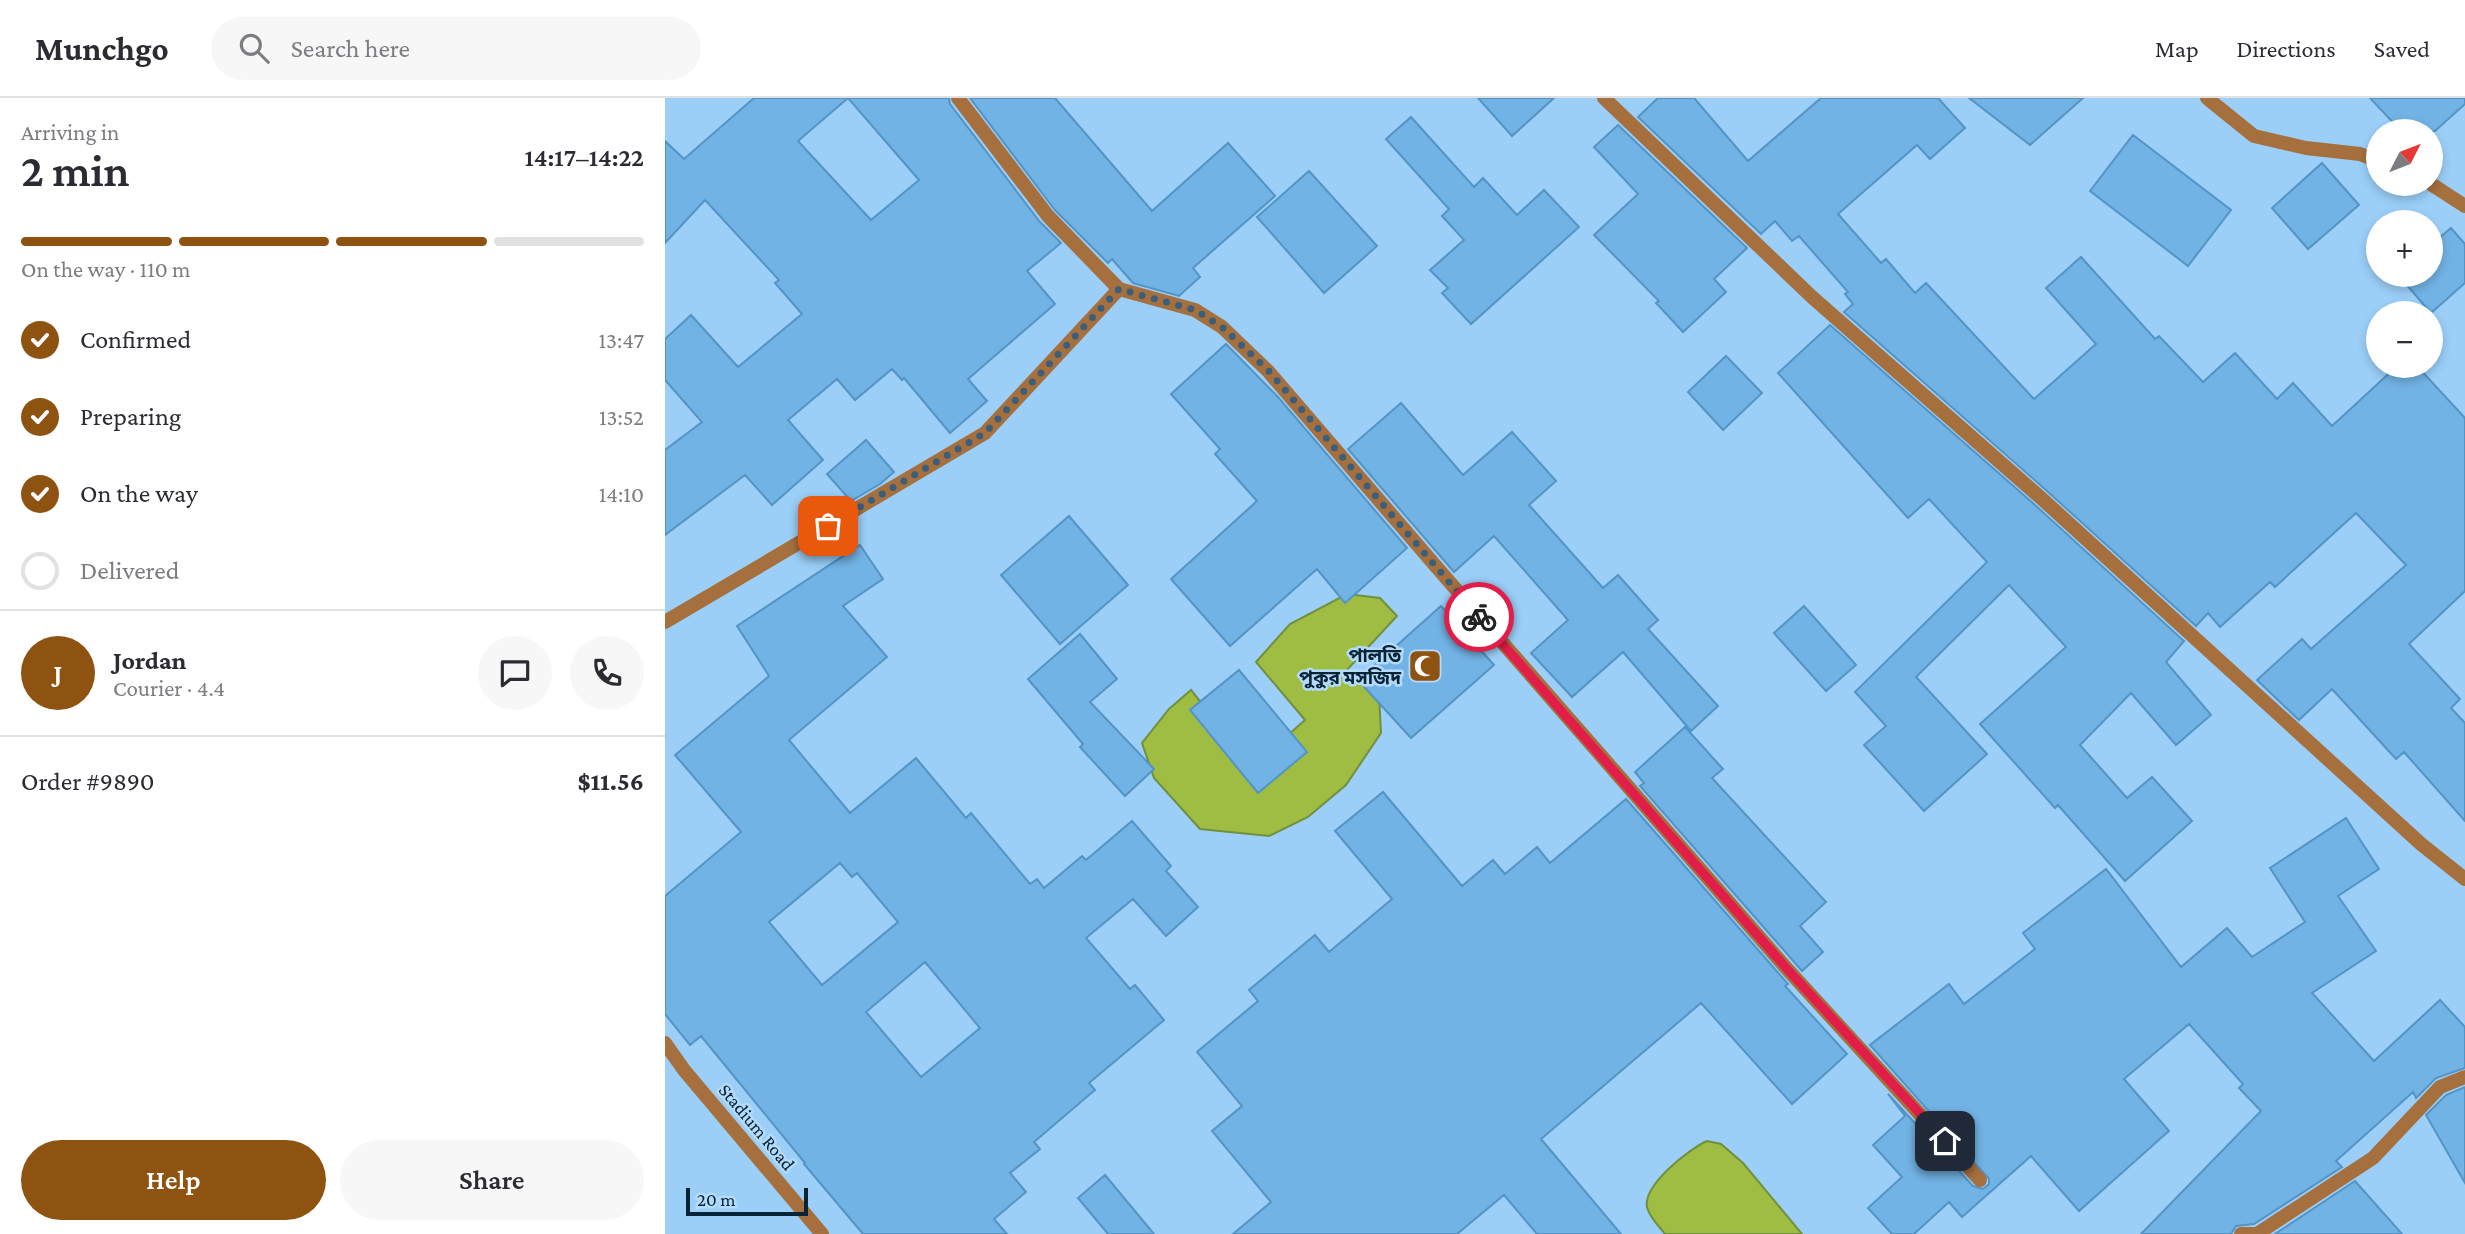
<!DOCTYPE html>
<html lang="en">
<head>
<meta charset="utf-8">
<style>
	:root { --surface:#fff; --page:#f7f7f7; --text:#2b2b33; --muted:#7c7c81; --line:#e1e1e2; --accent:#8e5310 }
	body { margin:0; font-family:"Crimson Pro","Noto Sans Bengali",serif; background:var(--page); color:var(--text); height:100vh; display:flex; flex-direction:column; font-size:26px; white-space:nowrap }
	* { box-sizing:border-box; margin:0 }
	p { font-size:23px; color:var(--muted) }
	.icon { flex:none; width:38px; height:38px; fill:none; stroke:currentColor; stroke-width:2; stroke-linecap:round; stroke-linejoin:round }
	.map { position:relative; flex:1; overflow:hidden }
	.sheet { display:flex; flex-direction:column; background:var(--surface); width:665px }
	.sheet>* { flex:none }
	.needle { width:46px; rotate:48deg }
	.tools { position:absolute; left:1701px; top:21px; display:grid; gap:14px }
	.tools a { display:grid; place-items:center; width:77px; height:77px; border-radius:50%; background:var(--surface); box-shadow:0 4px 10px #0003; font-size:35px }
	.scale { position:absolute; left:21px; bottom:18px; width:122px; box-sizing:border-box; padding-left:7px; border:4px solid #072336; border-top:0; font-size:19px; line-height:24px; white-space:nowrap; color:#072336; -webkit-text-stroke:5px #b4dbf9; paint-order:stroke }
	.pin { position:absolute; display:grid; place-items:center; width:60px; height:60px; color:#fff; margin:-30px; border-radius:14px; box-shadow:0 4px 10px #0006 }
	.courier { position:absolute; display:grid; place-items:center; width:70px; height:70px; margin:-35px; border:5px solid #e11d48; border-radius:50%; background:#fff; color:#222; box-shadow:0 2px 9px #0007 }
	.overview em { font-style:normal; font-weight:600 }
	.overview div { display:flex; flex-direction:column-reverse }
	.overview { display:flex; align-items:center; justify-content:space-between; height:119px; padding:0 21px }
	h1 { font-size:46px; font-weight:600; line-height:52px }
	.bar { display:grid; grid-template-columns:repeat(4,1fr); gap:10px 7px; align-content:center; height:84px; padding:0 21px }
	.bar i { height:9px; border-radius:5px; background:var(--line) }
	.bar .current { background:var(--accent) }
	.bar p { grid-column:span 4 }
	.line { display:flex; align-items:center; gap:18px; padding:0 21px; border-top:2px solid var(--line) }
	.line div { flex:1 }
	.round { display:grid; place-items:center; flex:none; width:74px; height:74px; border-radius:37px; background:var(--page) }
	ol { padding:0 21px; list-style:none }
	li { display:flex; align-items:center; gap:21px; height:77px }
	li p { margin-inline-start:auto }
	li .icon { padding:7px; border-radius:50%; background:var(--accent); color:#fff; stroke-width:4 }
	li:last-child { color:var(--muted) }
	li i { width:38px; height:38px; border:4px solid var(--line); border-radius:50% }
	.button { display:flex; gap:14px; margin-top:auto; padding:14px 21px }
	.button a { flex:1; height:80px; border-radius:42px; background:var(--accent); color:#fff; font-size:28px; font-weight:600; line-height:80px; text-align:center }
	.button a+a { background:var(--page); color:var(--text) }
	header { display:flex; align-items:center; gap:42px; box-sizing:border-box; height:98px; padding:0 35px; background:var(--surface); border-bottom:2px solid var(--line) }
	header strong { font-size:33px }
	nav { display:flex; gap:38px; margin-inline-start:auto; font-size:24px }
	.search { width:490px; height:63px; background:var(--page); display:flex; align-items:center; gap:18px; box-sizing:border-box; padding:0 24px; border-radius:38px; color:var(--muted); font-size:26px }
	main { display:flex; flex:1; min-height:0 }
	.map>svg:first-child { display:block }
</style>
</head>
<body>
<header>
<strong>Munchgo</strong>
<div class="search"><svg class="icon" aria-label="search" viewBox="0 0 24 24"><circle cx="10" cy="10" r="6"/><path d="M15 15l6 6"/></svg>Search here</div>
<nav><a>Map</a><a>Directions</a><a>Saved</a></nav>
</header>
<main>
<section class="sheet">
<div class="overview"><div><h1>2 min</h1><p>Arriving in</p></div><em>14:17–14:22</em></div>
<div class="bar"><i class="current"></i><i class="current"></i><i class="current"></i><i></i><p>On the way · 110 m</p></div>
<ol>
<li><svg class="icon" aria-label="check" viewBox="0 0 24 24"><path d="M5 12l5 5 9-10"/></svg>Confirmed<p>13:47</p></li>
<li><svg class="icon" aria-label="check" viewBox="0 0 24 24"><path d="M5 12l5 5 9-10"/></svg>Preparing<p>13:52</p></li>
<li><svg class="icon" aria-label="check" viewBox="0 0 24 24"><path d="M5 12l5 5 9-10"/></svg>On the way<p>14:10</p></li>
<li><i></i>Delivered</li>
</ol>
<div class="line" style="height:126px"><b class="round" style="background:var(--accent);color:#fff">J</b><div><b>Jordan</b><p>Courier · 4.4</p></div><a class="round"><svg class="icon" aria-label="chat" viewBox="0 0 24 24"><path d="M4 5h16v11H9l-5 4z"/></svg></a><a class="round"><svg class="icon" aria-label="phone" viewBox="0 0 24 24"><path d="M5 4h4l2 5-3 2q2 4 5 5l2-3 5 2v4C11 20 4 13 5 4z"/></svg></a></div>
<div class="line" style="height:91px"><div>Order #9890</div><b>$11.56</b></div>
<div class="button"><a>Help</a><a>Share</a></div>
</section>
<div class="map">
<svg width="1800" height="1136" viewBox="0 0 1800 1136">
	<rect width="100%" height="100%" fill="#9bcff8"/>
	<!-- water -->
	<path fill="#9ebd42" stroke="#718f3e" stroke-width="2" d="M 682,496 L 715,500 L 732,518 L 680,574 L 714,595 L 716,635 L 681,687 L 643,719 L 604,738 L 535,731 L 489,680 L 477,645 L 504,611 L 526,592 L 587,669 L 640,622 L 591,564 L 625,526 Z
		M 1042,1043 L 1056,1046 L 1078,1065 L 1137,1136 L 1000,1136 C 994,1128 984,1119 982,1109 C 978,1087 1024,1051 1042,1043 Z"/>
	<!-- building -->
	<path fill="#72b3e5" stroke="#5394c4" stroke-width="2" fill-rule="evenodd" d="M 89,0 L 183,0 L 133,43 L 206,122 L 254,82 L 183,0 L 284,0 L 285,6 L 375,124 L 396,145 L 362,173 L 390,206 L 303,281 L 322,303 L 285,335 L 239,280 L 237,282 L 227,271 L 190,302 L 172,281 L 123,322 L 158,362 L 107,407 L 80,377 L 0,437 L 0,352 L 37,324 L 0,282 L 0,241 L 26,217 L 73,269 L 137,216 L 110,185 L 114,182 L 40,102 L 0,145 L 0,43 L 19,61 Z
		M 305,0 L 390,0 L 487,113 L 563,45 L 610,98 L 528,170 L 535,179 L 514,198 L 468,185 L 447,161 L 443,165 L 390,112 Z
		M 813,0 L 889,0 L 847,38 Z
		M 993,0 L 1029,0 L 1083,63 L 1156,0 L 1273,0 L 1300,30 L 1265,61 L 1252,47 L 1173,116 L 1216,165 L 1221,161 L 1250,195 L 1261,185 L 1369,301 L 1431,246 L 1381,190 L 1416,159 L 1490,241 L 1494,238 L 1538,284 L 1570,255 L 1612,301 L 1628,285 L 1667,328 L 1732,268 L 1752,268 L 1800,320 L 1800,493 L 1744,546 L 1795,601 L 1786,610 L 1800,625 L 1800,723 L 1739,654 L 1731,661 L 1667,591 L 1634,622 L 1592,582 L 1637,541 L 1646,551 L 1741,467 L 1691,415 L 1610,489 L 1605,484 L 1555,529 L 1543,515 L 1531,528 L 1382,393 L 1179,214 L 1188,206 L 1180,196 L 1183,194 L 1134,138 L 1127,143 L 1110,123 L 1096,136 L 973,19 Z
		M 1304,0 L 1418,0 L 1365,47 Z
		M 1705,0 L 1800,0 L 1800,6 L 1770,33 L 1736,33 Z
		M 746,19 L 809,89 L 818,80 L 852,117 L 879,92 L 914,129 L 806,226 L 777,195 L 783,190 L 765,172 L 799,142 L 777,118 L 784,111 L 721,41 Z
		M 953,27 L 1082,150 L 1049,181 L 1061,194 L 1018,234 L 991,205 L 994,203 L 929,137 L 973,96 L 929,49 Z
		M 1468,37 L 1566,112 L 1523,168 L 1425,93 Z
		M 1657,65 L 1694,107 L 1643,151 L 1607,110 Z
		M 644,73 L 712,148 L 659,195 L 592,119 Z
		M 1786,130 L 1800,146 L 1800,185 L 1766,215 L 1733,177 L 1766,177 L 1766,147 Z
		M 1165,227 L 1370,407 L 1519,543 L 1501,564 L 1546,617 L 1511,647 L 1466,595 L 1415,647 L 1462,700 L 1487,679 L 1527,723 L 1460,783 L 1393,707 L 1390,710 L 1315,626 L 1401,549 L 1344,487 L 1251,579 L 1322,656 L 1259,713 L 1199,647 L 1221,628 L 1190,594 L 1322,464 L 1264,401 L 1243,420 L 1113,275 Z
		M 561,246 L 613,299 L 742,450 L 680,505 L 652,471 L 565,548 L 506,481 L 592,403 L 550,356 L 555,351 L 506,296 Z
		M 1061,258 L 1097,295 L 1058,332 L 1023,294 Z
		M 736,305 L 798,377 L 847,334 L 891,383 L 864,407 L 938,490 L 953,477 L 993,522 L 983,531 L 1053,608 L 1026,633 L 958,554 L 907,599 L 866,555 L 903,522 L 829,438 L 789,474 L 683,351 Z
		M 201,342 L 229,374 L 215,386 L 186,403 L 162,376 Z
		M 404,418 L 463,487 L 395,546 L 336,477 Z
		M 195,447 L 218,481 L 178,508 L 222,559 L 124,642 L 185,715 L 251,660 L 301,720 L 306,715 L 365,786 L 372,781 L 379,790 L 417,758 L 421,762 L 467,723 L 506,768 L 501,773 L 533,809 L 501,838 L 468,801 L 421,840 L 465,891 L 470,887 L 499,922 L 424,985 L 430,992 L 369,1044 L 375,1051 L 345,1075 L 361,1094 L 329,1121 L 342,1136 L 198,1136 L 139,1066 L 140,1065 L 36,938 L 25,947 L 0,916 L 0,798 L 76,734 L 10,657 L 104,578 L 72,528 ZM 175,765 L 187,779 L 192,775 L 233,824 L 157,887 L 104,824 ZM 260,864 L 315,930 L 256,979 L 201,914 Z
		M 776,508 L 829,567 L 746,640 L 693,582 Z
		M 1139,508 L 1191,567 L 1161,593 L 1109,535 Z
		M 415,536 L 452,581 L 425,604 L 489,671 L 460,698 L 415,649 L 418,646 L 363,581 Z
		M 574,572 L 642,654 L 593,695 L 525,612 Z
		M 1020,629 L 1058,671 L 1047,680 L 1161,804 L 1135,828 L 1158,854 L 1137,873 L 975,688 L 979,685 L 970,674 Z
		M 718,694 L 797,788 L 828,762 L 840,776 L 872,749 L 885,765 L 961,701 L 1123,886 L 1120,888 L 1182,956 L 1127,1006 L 1036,905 L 876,1041 L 956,1136 L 872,1136 L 839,1097 L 792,1136 L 568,1136 L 606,1104 L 547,1033 L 577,1008 L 532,954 L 593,903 L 584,892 L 650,837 L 664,854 L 727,801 L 670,733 Z
		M 1681,720 L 1714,771 L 1673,798 L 1711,853 L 1647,895 L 1709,963 L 1775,902 L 1800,929 L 1800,970 L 1771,980 L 1751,1000 L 1748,994 L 1671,1063 L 1677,1069 L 1589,1126 L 1571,1128 L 1566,1136 L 1476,1136 L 1596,1013 L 1574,990 L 1578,986 L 1524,926 L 1459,981 L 1504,1033 L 1414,1113 L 1366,1058 L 1297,1119 L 1284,1104 L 1249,1136 L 1227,1136 L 1203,1110 L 1237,1079 L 1208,1047 L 1240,1018 L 1223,996 L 1308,1088 L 1318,1091 L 1324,1086 L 1324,1081 L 1205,947 L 1284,886 L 1299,906 L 1370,851 L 1358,835 L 1441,771 L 1516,869 L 1562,830 L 1587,859 L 1640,824 L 1605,770 Z
		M 1800,989 L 1800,1085 L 1761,1017 L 1781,997 Z
		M 440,1077 L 489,1136 L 443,1136 L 413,1100 Z
		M 1690,1083 L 1737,1136 L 1610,1136 Z"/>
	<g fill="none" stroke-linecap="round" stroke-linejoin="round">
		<!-- minor -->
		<path stroke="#a6703e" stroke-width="14" d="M 293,0 L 383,118 L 454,191 L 530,212 L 557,229 L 603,273 L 768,465 L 1123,872 L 1315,1082
			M 939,0 L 1147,199 L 1376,400 L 1756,746 L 1800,781
			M 1542,0 L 1589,38 L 1641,50 L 1695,56 L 1713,63
			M 1766,86 L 1800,108
			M 0,524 L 320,335 L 454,191
			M 0,945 L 19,972 L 157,1136
			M 1576,1136 L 1590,1136
			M 1592,1136 L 1708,1060 L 1775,989 L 1800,979"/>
	</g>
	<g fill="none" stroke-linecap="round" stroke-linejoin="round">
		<!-- done -->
		<path stroke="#3b5f7a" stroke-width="7" stroke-dasharray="0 12.6" d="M 163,428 L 320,335 L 454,191 L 530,212 L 557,229 L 603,272 L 814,519"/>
		<!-- route -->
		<path stroke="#e11d48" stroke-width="9" d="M 814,519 L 1123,872 L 1280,1043"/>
	</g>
	<!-- icons -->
	<defs>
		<symbol id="mosque-square" viewBox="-11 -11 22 22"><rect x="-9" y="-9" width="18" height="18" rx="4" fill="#8e5310" stroke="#b4dbf9"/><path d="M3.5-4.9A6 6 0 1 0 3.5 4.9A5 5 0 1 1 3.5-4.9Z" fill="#fff"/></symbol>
	</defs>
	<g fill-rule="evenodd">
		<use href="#mosque-square" x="741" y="549" width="38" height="38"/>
	</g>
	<g text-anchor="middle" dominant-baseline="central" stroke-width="5" stroke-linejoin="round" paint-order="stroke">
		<!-- poi labels -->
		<g font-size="19" font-weight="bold" fill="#072336" stroke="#b4dbf9" text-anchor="end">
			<text x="736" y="557">পালতি<tspan x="736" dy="22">পুকুর মসজিদ</tspan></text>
		</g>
		<!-- street labels -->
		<g font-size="19" fill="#072336" stroke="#b4dbf9">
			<text transform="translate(92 1029) rotate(50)">Stadium Road</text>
		</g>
	</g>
</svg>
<div class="tools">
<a><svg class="needle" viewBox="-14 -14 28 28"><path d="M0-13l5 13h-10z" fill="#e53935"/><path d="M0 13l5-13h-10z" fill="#7c7c81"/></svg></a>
<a>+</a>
<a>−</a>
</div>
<div class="scale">20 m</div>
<div class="pin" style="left:163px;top:428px;background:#ea580c"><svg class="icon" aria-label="bag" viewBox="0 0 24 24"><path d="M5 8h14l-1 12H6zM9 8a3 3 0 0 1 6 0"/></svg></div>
<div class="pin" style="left:1280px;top:1043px;background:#1f2937"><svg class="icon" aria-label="home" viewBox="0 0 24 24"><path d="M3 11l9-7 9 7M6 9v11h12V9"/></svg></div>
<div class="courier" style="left:814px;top:519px"><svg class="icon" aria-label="bike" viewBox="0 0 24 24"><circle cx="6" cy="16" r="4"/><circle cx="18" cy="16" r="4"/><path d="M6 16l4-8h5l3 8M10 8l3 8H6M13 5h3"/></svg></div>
</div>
</main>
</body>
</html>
